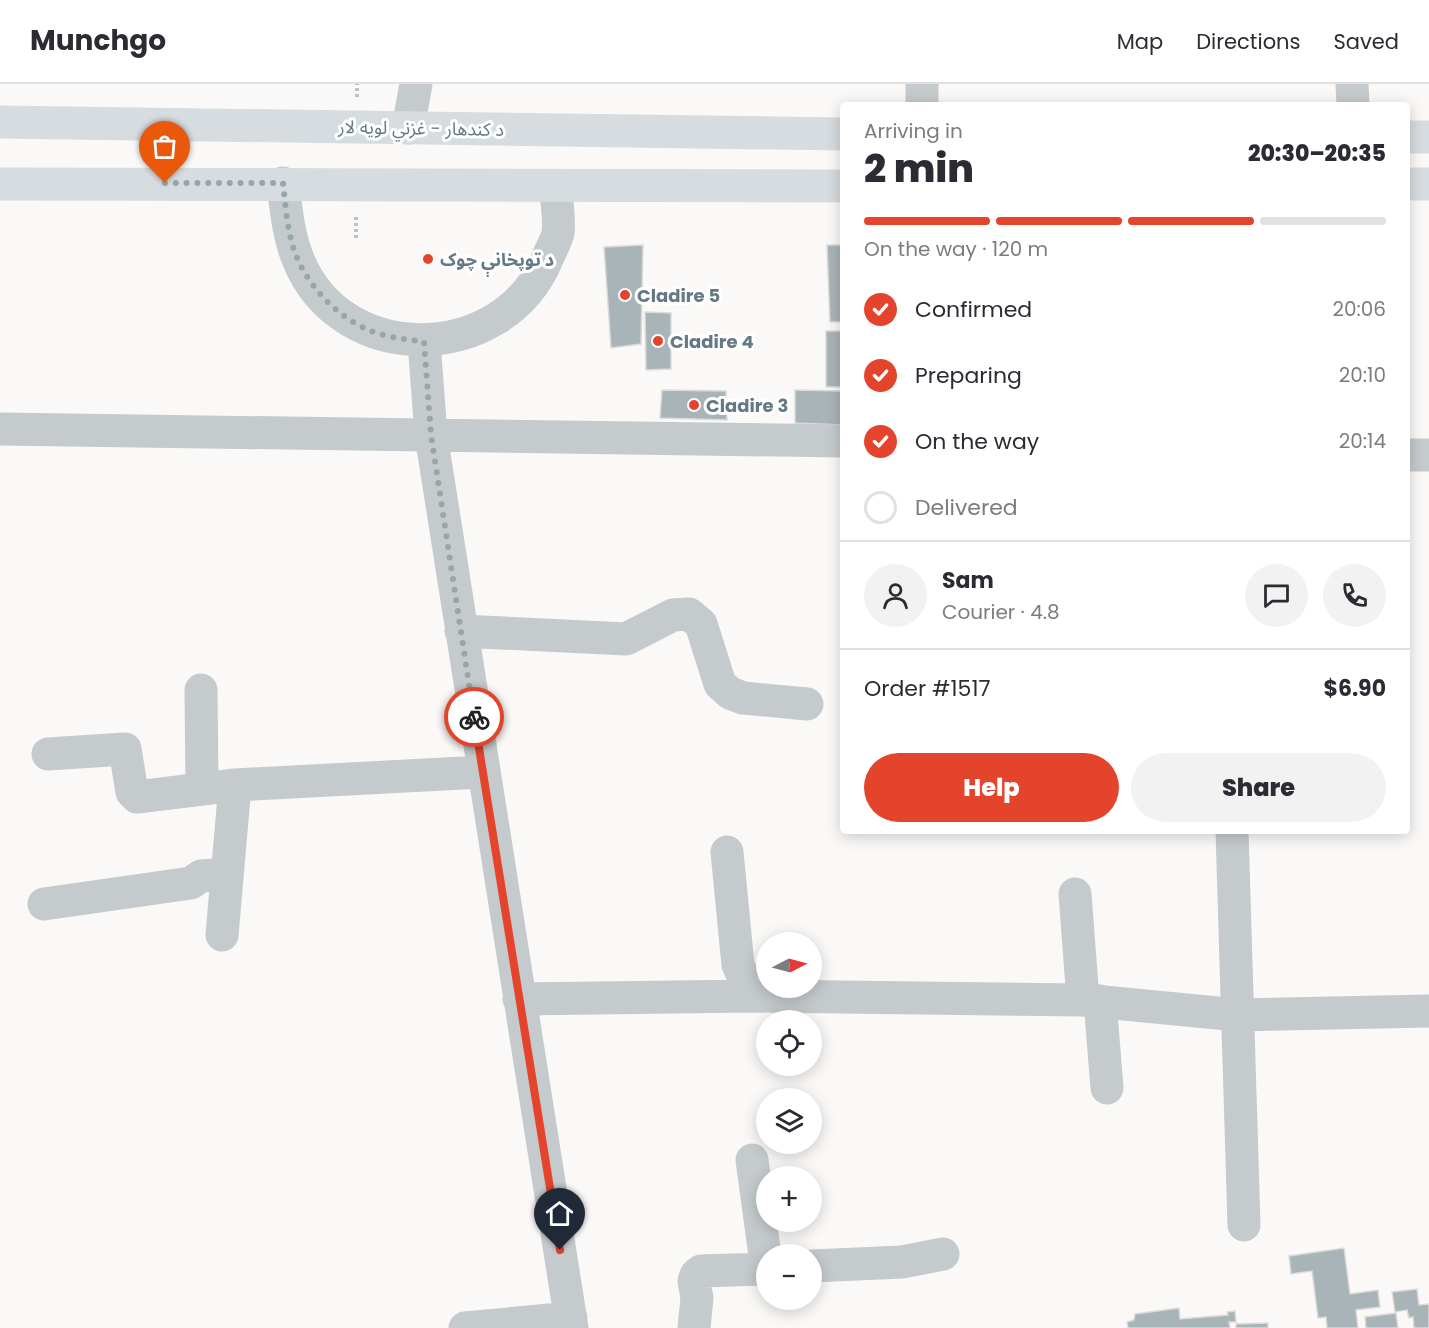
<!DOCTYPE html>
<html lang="en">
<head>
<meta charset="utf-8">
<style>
	:root { --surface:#fff; --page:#f2f2f3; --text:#2b2b33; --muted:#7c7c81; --line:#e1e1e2; --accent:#e5442c }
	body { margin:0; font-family:Poppins,"Noto Sans Arabic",sans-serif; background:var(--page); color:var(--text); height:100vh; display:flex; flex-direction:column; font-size:22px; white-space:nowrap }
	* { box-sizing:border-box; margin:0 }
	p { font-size:20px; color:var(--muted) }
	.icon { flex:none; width:33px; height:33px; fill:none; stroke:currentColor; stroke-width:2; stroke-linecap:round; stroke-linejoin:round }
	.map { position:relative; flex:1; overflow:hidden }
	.drawer { position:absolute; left:840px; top:18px; width:570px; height:732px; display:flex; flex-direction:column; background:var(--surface); border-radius:6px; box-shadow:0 3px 15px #0003 }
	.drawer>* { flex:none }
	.needle { width:39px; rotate:84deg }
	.buttons { position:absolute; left:756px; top:848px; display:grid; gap:12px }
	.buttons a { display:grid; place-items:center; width:66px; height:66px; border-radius:50%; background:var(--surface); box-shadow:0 3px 15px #0003; font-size:30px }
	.pin { position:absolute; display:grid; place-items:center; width:51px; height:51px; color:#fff; margin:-62px -26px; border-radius:50% 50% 50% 0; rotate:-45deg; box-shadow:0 0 6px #0007 }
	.pin .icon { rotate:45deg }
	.courier { position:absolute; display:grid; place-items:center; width:60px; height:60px; margin:-30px; border:4px solid #e5442c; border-radius:50%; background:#fff; color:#222; box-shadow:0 2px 8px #0007 }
	.overview em { font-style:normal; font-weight:800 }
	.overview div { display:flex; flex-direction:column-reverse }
	.overview { display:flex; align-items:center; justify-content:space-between; height:102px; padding:0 24px }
	h1 { font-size:39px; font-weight:800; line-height:45px }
	.bar { display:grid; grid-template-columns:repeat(4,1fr); gap:9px 6px; align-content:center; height:72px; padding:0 24px }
	.bar i { height:8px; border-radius:4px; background:var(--line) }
	.bar .current { background:var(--accent) }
	.bar p { grid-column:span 4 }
	.line { display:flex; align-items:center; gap:15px; padding:0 24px; border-top:2px solid var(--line) }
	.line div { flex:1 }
	.round { display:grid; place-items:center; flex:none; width:63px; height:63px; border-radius:32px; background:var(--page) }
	ol { padding:0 24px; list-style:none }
	li { display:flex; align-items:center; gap:18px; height:66px }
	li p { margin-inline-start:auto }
	li .icon { padding:6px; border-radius:50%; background:var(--accent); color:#fff; stroke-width:4 }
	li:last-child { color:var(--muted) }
	li i { width:33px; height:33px; border:3px solid var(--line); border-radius:50% }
	.action { display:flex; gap:12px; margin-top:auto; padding:12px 24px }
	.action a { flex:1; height:69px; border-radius:36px; background:var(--accent); color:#fff; font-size:24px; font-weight:800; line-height:69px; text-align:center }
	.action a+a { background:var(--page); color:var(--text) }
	header { display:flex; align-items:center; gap:36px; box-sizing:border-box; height:84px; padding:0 30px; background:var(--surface); border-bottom:2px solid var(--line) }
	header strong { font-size:28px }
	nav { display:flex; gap:33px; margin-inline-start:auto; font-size:21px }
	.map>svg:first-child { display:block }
</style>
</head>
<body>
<header>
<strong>Munchgo</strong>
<nav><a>Map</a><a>Directions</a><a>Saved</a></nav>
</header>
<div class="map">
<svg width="1429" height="1244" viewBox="0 0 1429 1244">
	<rect width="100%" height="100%" fill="#faf9f7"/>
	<!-- building -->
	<path fill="#a9b4b9" stroke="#dbdbd9" stroke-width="1.5" d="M 643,161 L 641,260 L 611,264 L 604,163 Z
		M 827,161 L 843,161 L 843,238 L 830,238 Z
		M 645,228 L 671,229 L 671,285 L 646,286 Z
		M 826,247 L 843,247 L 843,303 L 826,303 Z
		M 662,306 L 726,307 L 727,336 L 660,334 Z
		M 795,306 L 843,307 L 843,341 L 795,339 Z
		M 1344,1164 L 1350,1210 L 1378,1206 L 1380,1223 L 1356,1226 L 1358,1244 L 1327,1244 L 1326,1233 L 1318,1234 L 1312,1187 L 1291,1190 L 1289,1172 Z
		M 1417,1205 L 1419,1221 L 1429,1220 L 1429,1244 L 1414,1244 L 1413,1233 L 1409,1234 L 1407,1226 L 1395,1228 L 1392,1208 Z
		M 1179,1224 L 1180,1235 L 1228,1231 L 1227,1228 L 1235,1227 L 1236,1238 L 1229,1238 L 1230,1244 L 1128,1244 L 1127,1238 L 1134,1236 L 1135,1230 Z
		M 1396,1229 L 1398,1244 L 1366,1244 L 1365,1233 Z
		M 1268,1239 L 1268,1244 L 1236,1244 L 1236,1240 Z"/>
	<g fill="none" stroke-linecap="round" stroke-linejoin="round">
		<!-- path -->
		<path stroke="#bfc2c4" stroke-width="4" stroke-dasharray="3 3" stroke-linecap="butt" d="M 357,13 L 357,0
			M 356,154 L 356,131"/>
		<!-- minor -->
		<path stroke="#c5cacd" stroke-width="33" d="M 1352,0 L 1353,21
			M 922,21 L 922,0
			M 408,44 L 416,0
			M 283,99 C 286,124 288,151 298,175 C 341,284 503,281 547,175 C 550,167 556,158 558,149 C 560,135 556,117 556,103
			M 424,258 L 431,351 L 572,1244
			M 0,345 L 843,357
			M 1407,371 L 1429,371
			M 461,547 L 626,555 L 673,531 L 689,530 L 701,540 L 720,600 L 730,609 L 743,614 L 807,620
			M 201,606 L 202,704
			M 48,670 L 125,665 L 132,708 L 137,713 L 235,701 L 482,688
			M 1232,747 L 1244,1141
			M 727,768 L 738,881 L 752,912
			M 1075,810 L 1083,916
			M 44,820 L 191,799 L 201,792 L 227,790
			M 222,851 L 235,701
			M 519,915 L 752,912 L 1083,916 L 1238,931 L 1429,927
			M 1100,917 L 1107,1004
			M 752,1076 L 766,1179
			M 812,1182 L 902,1178 L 943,1170
			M 465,1244 L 571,1234
			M 694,1244 L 697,1214 L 694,1197 L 696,1191 L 701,1187 L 766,1185"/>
		<!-- highway -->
		<path stroke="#d6dcdf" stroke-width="33" d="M 0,38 L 843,50
			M 1407,53 L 1429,53
			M 0,100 L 843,102
			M 1407,100 L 1429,100"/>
	</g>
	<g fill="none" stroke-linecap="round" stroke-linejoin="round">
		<!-- done -->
		<path stroke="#98a6ac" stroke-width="6" stroke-dasharray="0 10.8" d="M 165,99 L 283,99 C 286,124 287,152 298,176 C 314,211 349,244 388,252 C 400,255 412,256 424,258 L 431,351 L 474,633"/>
		<!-- route -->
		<path stroke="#e5442c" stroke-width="8" d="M 474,633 L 560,1166"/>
	</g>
	<!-- markers -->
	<g fill="#e5442c" stroke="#fff" stroke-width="2">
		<circle cx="428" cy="175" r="6"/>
		<circle cx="625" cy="211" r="6"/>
		<circle cx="658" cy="257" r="6"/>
		<circle cx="694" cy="321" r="6"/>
	</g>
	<g text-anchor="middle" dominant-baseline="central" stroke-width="6" stroke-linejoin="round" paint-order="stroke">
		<!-- street labels -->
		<g font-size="18" fill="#647983" stroke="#fff">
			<text transform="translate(421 44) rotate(1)">د کندهار - غزني لويه لار</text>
		</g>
		<!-- poi labels -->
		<g font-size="18" font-weight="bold" fill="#647983" stroke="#fff" text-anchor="start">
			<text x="440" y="175">د توپخانې چوک</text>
			<text x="637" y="211">Cladire 5</text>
			<text x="670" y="257">Cladire 4</text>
			<text x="706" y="321">Cladire 3</text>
		</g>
	</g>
</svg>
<div class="buttons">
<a><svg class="needle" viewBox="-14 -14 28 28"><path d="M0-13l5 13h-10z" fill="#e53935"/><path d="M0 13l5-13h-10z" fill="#7c7c81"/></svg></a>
<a><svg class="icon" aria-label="locate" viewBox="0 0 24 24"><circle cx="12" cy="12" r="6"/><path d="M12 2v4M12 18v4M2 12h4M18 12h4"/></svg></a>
<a><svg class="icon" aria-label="layers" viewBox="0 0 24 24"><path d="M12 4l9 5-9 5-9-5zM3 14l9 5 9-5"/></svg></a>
<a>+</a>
<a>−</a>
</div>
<div class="pin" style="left:165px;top:99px;background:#ea580c"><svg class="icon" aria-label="bag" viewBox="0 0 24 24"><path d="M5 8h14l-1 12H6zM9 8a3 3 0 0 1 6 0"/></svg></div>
<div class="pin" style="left:560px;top:1166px;background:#1f2937"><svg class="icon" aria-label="home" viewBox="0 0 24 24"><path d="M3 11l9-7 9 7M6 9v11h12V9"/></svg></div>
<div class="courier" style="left:474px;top:633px"><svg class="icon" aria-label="bike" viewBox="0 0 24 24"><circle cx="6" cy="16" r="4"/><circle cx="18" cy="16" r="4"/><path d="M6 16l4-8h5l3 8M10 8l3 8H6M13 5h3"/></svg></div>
<section class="drawer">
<div class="overview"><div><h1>2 min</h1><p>Arriving in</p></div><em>20:30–20:35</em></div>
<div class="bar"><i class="current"></i><i class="current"></i><i class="current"></i><i></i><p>On the way · 120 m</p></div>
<ol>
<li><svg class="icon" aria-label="check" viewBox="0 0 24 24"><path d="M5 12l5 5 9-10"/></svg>Confirmed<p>20:06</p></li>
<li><svg class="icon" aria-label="check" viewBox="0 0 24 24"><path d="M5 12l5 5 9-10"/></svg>Preparing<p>20:10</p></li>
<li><svg class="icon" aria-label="check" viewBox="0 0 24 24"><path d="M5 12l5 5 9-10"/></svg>On the way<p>20:14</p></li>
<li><i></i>Delivered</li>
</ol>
<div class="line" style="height:108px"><a class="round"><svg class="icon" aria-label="person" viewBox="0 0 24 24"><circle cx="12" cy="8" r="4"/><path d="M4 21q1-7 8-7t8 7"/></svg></a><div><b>Sam</b><p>Courier · 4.8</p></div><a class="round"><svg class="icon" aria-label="chat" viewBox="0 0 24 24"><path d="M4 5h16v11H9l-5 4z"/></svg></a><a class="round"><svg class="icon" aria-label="phone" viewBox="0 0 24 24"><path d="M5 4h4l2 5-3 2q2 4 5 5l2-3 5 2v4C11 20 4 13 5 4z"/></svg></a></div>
<div class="line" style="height:78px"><div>Order #1517</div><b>$6.90</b></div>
<div class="action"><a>Help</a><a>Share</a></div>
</section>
</div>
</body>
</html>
